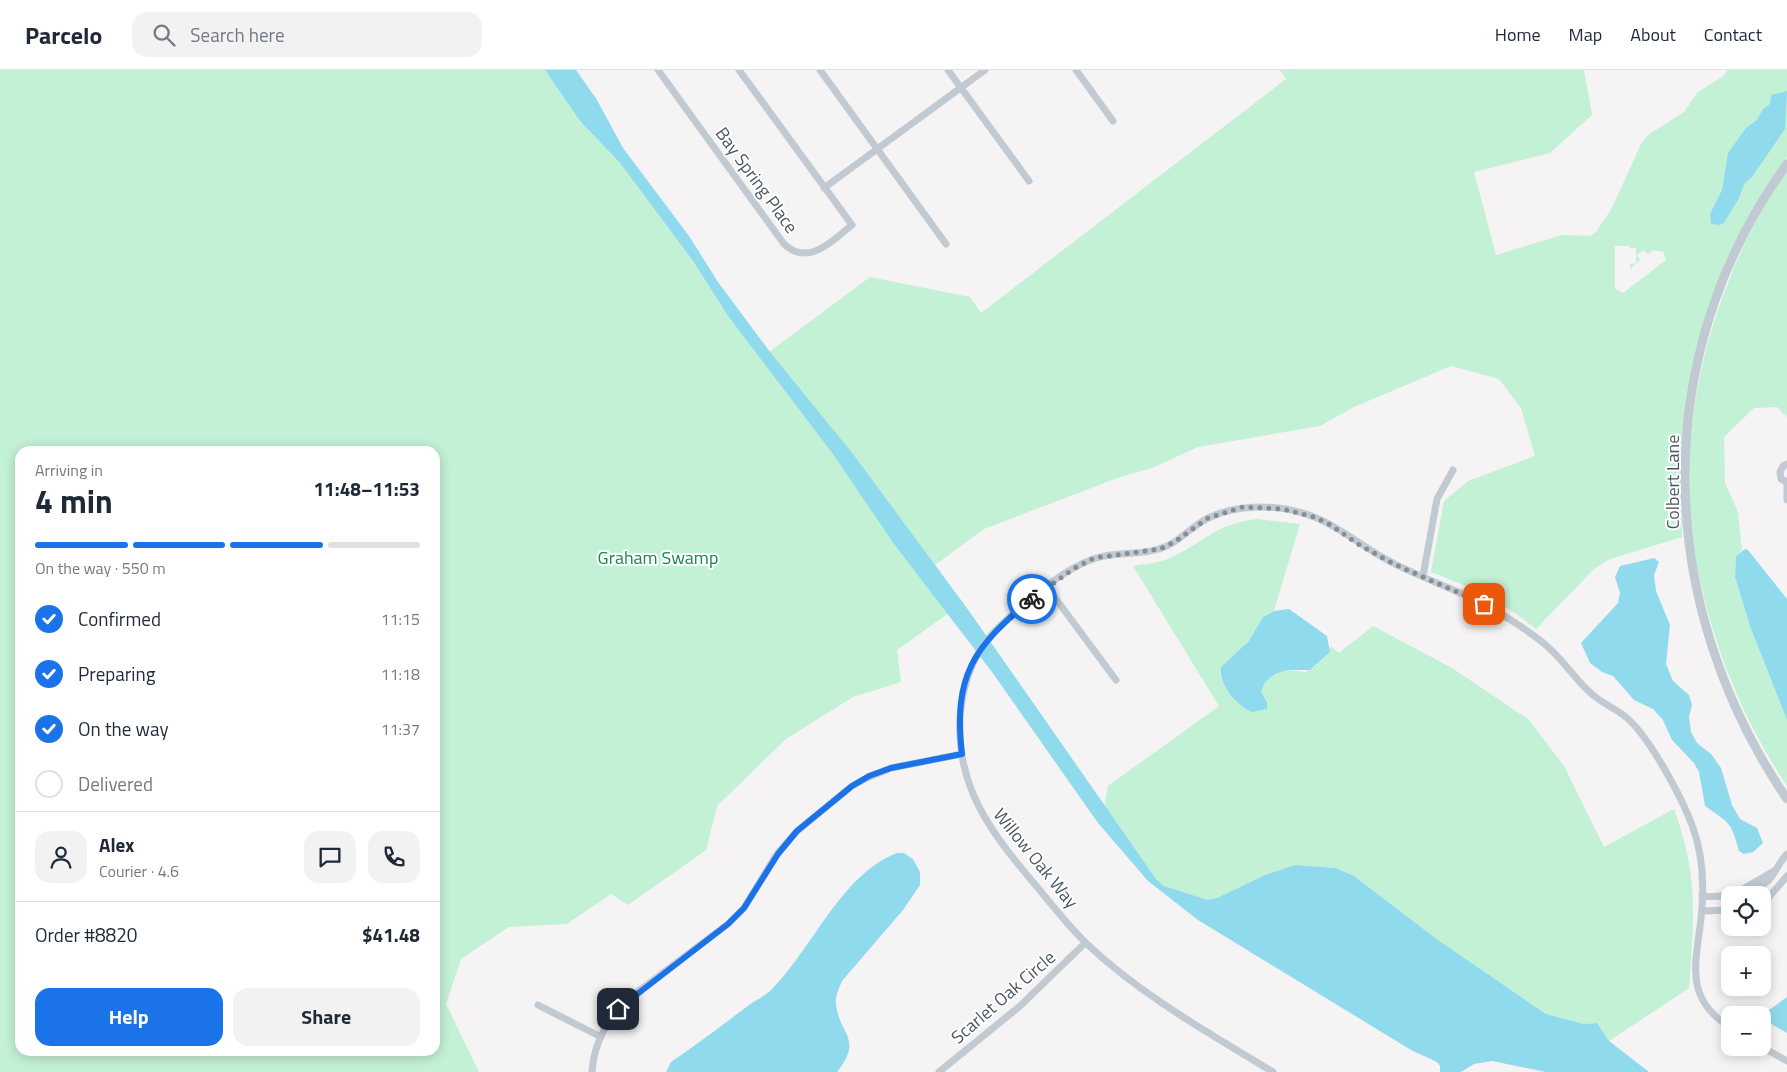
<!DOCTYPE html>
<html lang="en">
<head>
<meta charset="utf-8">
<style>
	:root { --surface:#fff; --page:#f2f2f3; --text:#1f2937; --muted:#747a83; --line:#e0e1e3; --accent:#1a73e8 }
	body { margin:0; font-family:"Titillium Web",sans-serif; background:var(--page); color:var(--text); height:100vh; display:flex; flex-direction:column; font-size:19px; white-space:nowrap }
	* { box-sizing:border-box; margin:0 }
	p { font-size:16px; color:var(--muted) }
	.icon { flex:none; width:28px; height:28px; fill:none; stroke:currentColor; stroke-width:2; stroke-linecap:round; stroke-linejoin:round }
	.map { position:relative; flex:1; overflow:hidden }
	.panel { position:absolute; left:15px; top:376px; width:425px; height:610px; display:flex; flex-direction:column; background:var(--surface); border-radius:15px; box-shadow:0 2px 12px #0003 }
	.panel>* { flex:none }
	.controls { position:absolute; left:1721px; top:816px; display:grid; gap:10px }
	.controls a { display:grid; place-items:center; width:50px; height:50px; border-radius:10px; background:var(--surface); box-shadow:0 2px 12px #0003; font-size:25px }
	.pin { position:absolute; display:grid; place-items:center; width:42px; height:42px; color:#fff; margin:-21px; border-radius:10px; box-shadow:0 2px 8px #0006 }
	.courier { position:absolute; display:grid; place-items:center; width:50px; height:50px; margin:-25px; border:4px solid #1a73e8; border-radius:50%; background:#fff; color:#222; box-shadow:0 1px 6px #0007 }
	.summary em { font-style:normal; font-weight:700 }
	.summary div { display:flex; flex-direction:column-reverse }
	.summary { display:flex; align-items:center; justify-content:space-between; height:85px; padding:0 20px }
	h1 { font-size:32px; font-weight:700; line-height:38px }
	.bar { display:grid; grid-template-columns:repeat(4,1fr); gap:8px 5px; align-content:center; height:60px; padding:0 20px }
	.bar i { height:6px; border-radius:4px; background:var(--line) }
	.bar .selected { background:var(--accent) }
	.bar p { grid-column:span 4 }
	.line { display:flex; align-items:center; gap:12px; padding:0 20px; border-top:1px solid var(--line) }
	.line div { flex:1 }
	.round { display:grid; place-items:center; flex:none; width:52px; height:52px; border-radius:15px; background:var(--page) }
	ol { padding:0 20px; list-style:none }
	li { display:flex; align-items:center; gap:15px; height:55px }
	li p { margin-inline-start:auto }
	li .icon { padding:5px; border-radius:50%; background:var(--accent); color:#fff; stroke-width:4 }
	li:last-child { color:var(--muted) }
	li i { width:28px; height:28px; border:2px solid var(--line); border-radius:50% }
	.action { display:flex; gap:10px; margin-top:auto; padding:10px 20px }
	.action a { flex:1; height:58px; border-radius:15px; background:var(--accent); color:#fff; font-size:20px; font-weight:700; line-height:58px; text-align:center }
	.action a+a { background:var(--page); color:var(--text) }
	header { display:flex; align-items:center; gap:30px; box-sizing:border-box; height:70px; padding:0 25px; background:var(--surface); border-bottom:1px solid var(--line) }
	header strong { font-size:24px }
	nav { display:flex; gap:28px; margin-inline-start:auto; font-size:18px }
	.search { width:350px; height:45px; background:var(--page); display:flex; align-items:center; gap:12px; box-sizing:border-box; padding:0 18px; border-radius:15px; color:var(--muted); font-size:19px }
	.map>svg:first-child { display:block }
</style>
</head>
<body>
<header>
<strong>Parcelo</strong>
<div class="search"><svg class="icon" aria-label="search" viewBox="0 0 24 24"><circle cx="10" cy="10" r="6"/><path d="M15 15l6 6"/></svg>Search here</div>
<nav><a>Home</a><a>Map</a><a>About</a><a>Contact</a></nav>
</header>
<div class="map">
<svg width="1787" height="1002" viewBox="0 0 1787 1002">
	<rect width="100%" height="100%" fill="#f5f3f3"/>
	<!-- green -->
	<path fill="#c3f1d5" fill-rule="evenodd" d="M 0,0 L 545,0 L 580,51 L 620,93 L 693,191 L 728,246 L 761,288 L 870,207 L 970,227 L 981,243 L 1286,9 L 1280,0 L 1584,0 L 1592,45 L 1550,83 L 1474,102 L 1496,185 L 1562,165 L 1590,166 L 1596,162 L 1612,138 L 1641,74 L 1648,65 L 1684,42 L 1698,22 L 1722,7 L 1728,0 L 1787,0 L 1787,87 L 1760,127 L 1739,167 L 1721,205 L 1697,274 L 1687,324 L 1681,390 L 1682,467 L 1610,489 L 1594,499 L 1536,559 C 1504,532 1470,517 1431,502 L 1444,431 L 1468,411 L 1535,386 L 1521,338 L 1499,309 L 1451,296 L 1354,337 L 1320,356 L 1198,377 L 1152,398 L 1120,407 L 984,459 L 935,495 L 963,533 L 897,580 L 901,612 L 853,627 L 786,669 L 717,736 L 706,780 L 628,835 L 611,824 L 567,854 L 509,857 L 461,889 L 446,934 L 479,1002 L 0,1002 ZM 1615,176 L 1629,176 L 1629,178 L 1636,178 L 1636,193 L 1630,194 L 1630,199 L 1640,190 L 1637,185 L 1643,180 L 1648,184 L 1654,180 L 1663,182 L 1666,190 L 1623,223 L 1615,219 ZM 20,381 L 435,381 L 435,981 L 20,981 Z
		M 1787,101 L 1787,347 L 1777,337 L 1754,338 L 1724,367 L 1725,413 L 1738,442 L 1742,480 L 1736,486 L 1735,507 L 1751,559 L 1787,650 L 1787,716 C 1746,654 1719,590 1702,519 C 1697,497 1691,474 1689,452 C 1685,372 1697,292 1726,218 C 1742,176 1761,136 1787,101 Z
		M 1257,449 L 1300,454 L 1274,541 C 1261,544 1261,554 1254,564 C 1245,579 1229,586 1220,601 C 1221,618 1236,630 1249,640 L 1265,640 L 1267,632 L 1261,622 L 1265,612 L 1275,604 L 1288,600 L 1305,602 L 1313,598 L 1330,582 L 1330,576 L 1339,583 L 1373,556 L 1452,598 L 1528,649 L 1564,696 L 1604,777 L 1674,739 C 1699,807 1694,848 1689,918 L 1609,971 L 1597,953 L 1584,954 L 1546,944 L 1438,870 L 1354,806 L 1336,798 L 1295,795 L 1265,805 L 1217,828 L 1208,830 L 1164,816 L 1156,809 L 1104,738 L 1108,716 L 1219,636 L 1133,496 C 1145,494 1159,493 1170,488 C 1205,472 1215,454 1257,449 Z"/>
	<!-- water -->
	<path fill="#90daee" d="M 545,0 L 576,0 L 597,30 L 623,78 L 689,166 L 718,212 L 770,282 L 853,384 L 969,541 L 1156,809 L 1164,816 L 1208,830 L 1217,828 L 1265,805 L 1295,795 L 1336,798 L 1354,806 L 1438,870 L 1546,944 L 1584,954 L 1597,953 L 1609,971 L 1649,1002 L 1546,1002 L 1492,991 L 1474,994 L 1461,1002 L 1440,1002 L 1440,996 L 1437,992 L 1411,980 L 1198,850 L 1148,811 L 1098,753 L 992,602 L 894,474 L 833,384 L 728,246 L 693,191 L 620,93 L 580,51 Z
		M 1787,21 L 1785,59 L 1752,107 L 1744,114 L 1739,128 L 1724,153 L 1719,155 L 1711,154 L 1710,144 L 1722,120 L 1728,83 L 1746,58 L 1757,50 L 1763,39 L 1770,34 L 1771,25 Z
		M 1745,479 L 1748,480 L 1787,529 L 1787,650 L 1751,559 L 1735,507 L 1736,486 Z
		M 1654,488 L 1659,492 L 1654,505 L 1656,521 L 1670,555 L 1666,594 L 1673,611 L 1689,625 L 1692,635 L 1689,647 L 1691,662 L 1697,673 L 1711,684 L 1721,698 L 1732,735 L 1740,749 L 1757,758 L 1763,773 L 1753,782 L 1744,784 L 1739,781 C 1731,751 1729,753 1705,736 L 1699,702 L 1694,693 L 1672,670 L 1663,650 L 1653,639 L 1634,630 L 1613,606 L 1602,602 L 1590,593 L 1581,573 L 1618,533 L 1620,523 L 1615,507 L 1620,496 Z
		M 1289,539 L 1327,566 L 1330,582 L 1310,600 L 1288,600 L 1275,604 L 1265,612 L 1261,622 L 1267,632 L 1267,639 L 1252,642 C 1237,636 1218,614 1221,597 L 1249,571 L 1263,547 L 1274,541 Z
		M 897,783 L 904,783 L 913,789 L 920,802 L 920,815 L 903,840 L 842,911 C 839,919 835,925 836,934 C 839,965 864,968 837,1002 L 666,1002 L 671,992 C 696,975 720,957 745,938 C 752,932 762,928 770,921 C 813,879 840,805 897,783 Z
		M 1787,927 L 1787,963 L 1773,955 L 1765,947 L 1765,943 Z"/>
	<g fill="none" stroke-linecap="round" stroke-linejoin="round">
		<!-- minor -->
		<path stroke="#c1cad2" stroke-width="7" d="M 658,0 L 784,174 C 808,197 832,171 852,155 L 739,0
			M 820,0 L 946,174
			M 948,0 L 1029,111
			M 1076,0 L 1113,51
			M 824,118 L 985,0
			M 1787,394 L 1783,396 L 1780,402 L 1781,409 L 1787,412
			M 1787,412 L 1787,430
			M 1423,506 L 1437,429 L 1453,400
			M 1047,517 L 1116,610
			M 1738,822 L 1774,801
			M 1702,826 C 1722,828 1755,824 1769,810 C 1776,802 1779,792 1787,784
			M 1762,831 L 1769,827 L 1787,806
			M 1702,841 L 1730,840
			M 538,935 L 601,967
			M 1762,977 L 1787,991
			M 592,1002 C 594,973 607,949 628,929 L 728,854 L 744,838 L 777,784 L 797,761 L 852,716 L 869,707 L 891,698 L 962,684
			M 939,1002 L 1020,936 L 1085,873
			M 1273,1002 C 1209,963 1142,926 1087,874 C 1067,855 1050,832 1032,811 C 990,761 956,716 960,647 C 963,609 975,578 1004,552 C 1030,529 1060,501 1093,489 C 1114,481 1137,486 1159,479 C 1178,474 1190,457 1208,448 C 1239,433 1282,434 1314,447 C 1341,457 1366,480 1393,493 C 1418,506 1444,515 1469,527 C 1494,539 1519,554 1541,571 C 1562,587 1574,609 1593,625 C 1603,634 1617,639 1627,648 C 1650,668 1681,726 1692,755 C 1702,781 1704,810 1702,837 C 1699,885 1679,926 1730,957"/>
		<!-- tertiary -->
		<path stroke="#c1cad2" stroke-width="9" d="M 1787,94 C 1647,287 1655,535 1787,729"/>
	</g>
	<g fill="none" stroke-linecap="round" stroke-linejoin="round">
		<!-- done -->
		<path stroke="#868d94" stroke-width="5" stroke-dasharray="0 9" d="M 1032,529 L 1073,499 L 1094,488 L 1160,479 L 1176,471 L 1208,448 L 1243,437 L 1283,439 L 1314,447 L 1329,454 L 1361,476 L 1396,495 L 1484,534"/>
		<!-- route -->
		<path stroke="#1a73e8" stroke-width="6" d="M 618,939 L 728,854 L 744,838 L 778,784 L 797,761 L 852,716 L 869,706 L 891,698 L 962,684 C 953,606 973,577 1032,529"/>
	</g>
	<g text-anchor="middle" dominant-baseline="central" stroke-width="4" stroke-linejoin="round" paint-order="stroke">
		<!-- street labels -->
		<g font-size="18" fill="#4a5661" stroke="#fff">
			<text transform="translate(757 110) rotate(54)">Bay Spring Place</text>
			<text transform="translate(1672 412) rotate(-90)">Colbert Lane</text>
			<text transform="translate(1036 788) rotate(51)">Willow Oak Way</text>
			<text transform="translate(1003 927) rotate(-41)">Scarlet Oak Circle</text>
		</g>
		<!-- park labels -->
		<g font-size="18" fill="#17864f" stroke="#fff">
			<text x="658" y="487">Graham Swamp</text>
		</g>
	</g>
</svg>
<div class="controls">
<a><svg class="icon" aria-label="locate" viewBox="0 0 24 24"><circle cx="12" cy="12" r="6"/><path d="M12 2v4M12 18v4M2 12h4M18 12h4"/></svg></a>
<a>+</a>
<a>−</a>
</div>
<div class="pin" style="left:1484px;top:534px;background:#ea580c"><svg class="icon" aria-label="bag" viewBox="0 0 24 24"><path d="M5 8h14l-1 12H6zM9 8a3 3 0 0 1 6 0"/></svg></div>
<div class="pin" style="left:618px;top:939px;background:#1f2937"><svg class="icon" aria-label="home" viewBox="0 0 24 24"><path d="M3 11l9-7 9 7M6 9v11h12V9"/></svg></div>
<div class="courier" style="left:1032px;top:529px"><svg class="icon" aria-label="bike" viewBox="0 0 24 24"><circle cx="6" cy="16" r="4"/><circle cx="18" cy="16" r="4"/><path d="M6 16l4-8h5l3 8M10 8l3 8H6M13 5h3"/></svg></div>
<section class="panel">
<div class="summary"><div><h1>4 min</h1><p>Arriving in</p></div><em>11:48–11:53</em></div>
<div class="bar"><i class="selected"></i><i class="selected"></i><i class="selected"></i><i></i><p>On the way · 550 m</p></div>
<ol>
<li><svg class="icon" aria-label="check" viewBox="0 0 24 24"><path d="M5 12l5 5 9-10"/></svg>Confirmed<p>11:15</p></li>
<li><svg class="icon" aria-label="check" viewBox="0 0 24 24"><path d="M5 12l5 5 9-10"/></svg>Preparing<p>11:18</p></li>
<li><svg class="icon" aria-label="check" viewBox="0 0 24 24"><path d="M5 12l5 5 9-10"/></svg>On the way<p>11:37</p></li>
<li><i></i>Delivered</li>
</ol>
<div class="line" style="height:90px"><a class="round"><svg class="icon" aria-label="person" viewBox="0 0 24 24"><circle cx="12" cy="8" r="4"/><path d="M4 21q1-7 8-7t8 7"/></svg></a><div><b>Alex</b><p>Courier · 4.6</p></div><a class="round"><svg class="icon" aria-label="chat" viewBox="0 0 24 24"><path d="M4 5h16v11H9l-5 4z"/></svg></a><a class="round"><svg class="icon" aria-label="phone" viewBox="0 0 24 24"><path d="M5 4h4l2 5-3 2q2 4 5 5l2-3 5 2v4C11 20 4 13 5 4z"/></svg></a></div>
<div class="line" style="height:65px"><div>Order #8820</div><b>$41.48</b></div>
<div class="action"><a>Help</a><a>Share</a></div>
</section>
</div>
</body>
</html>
